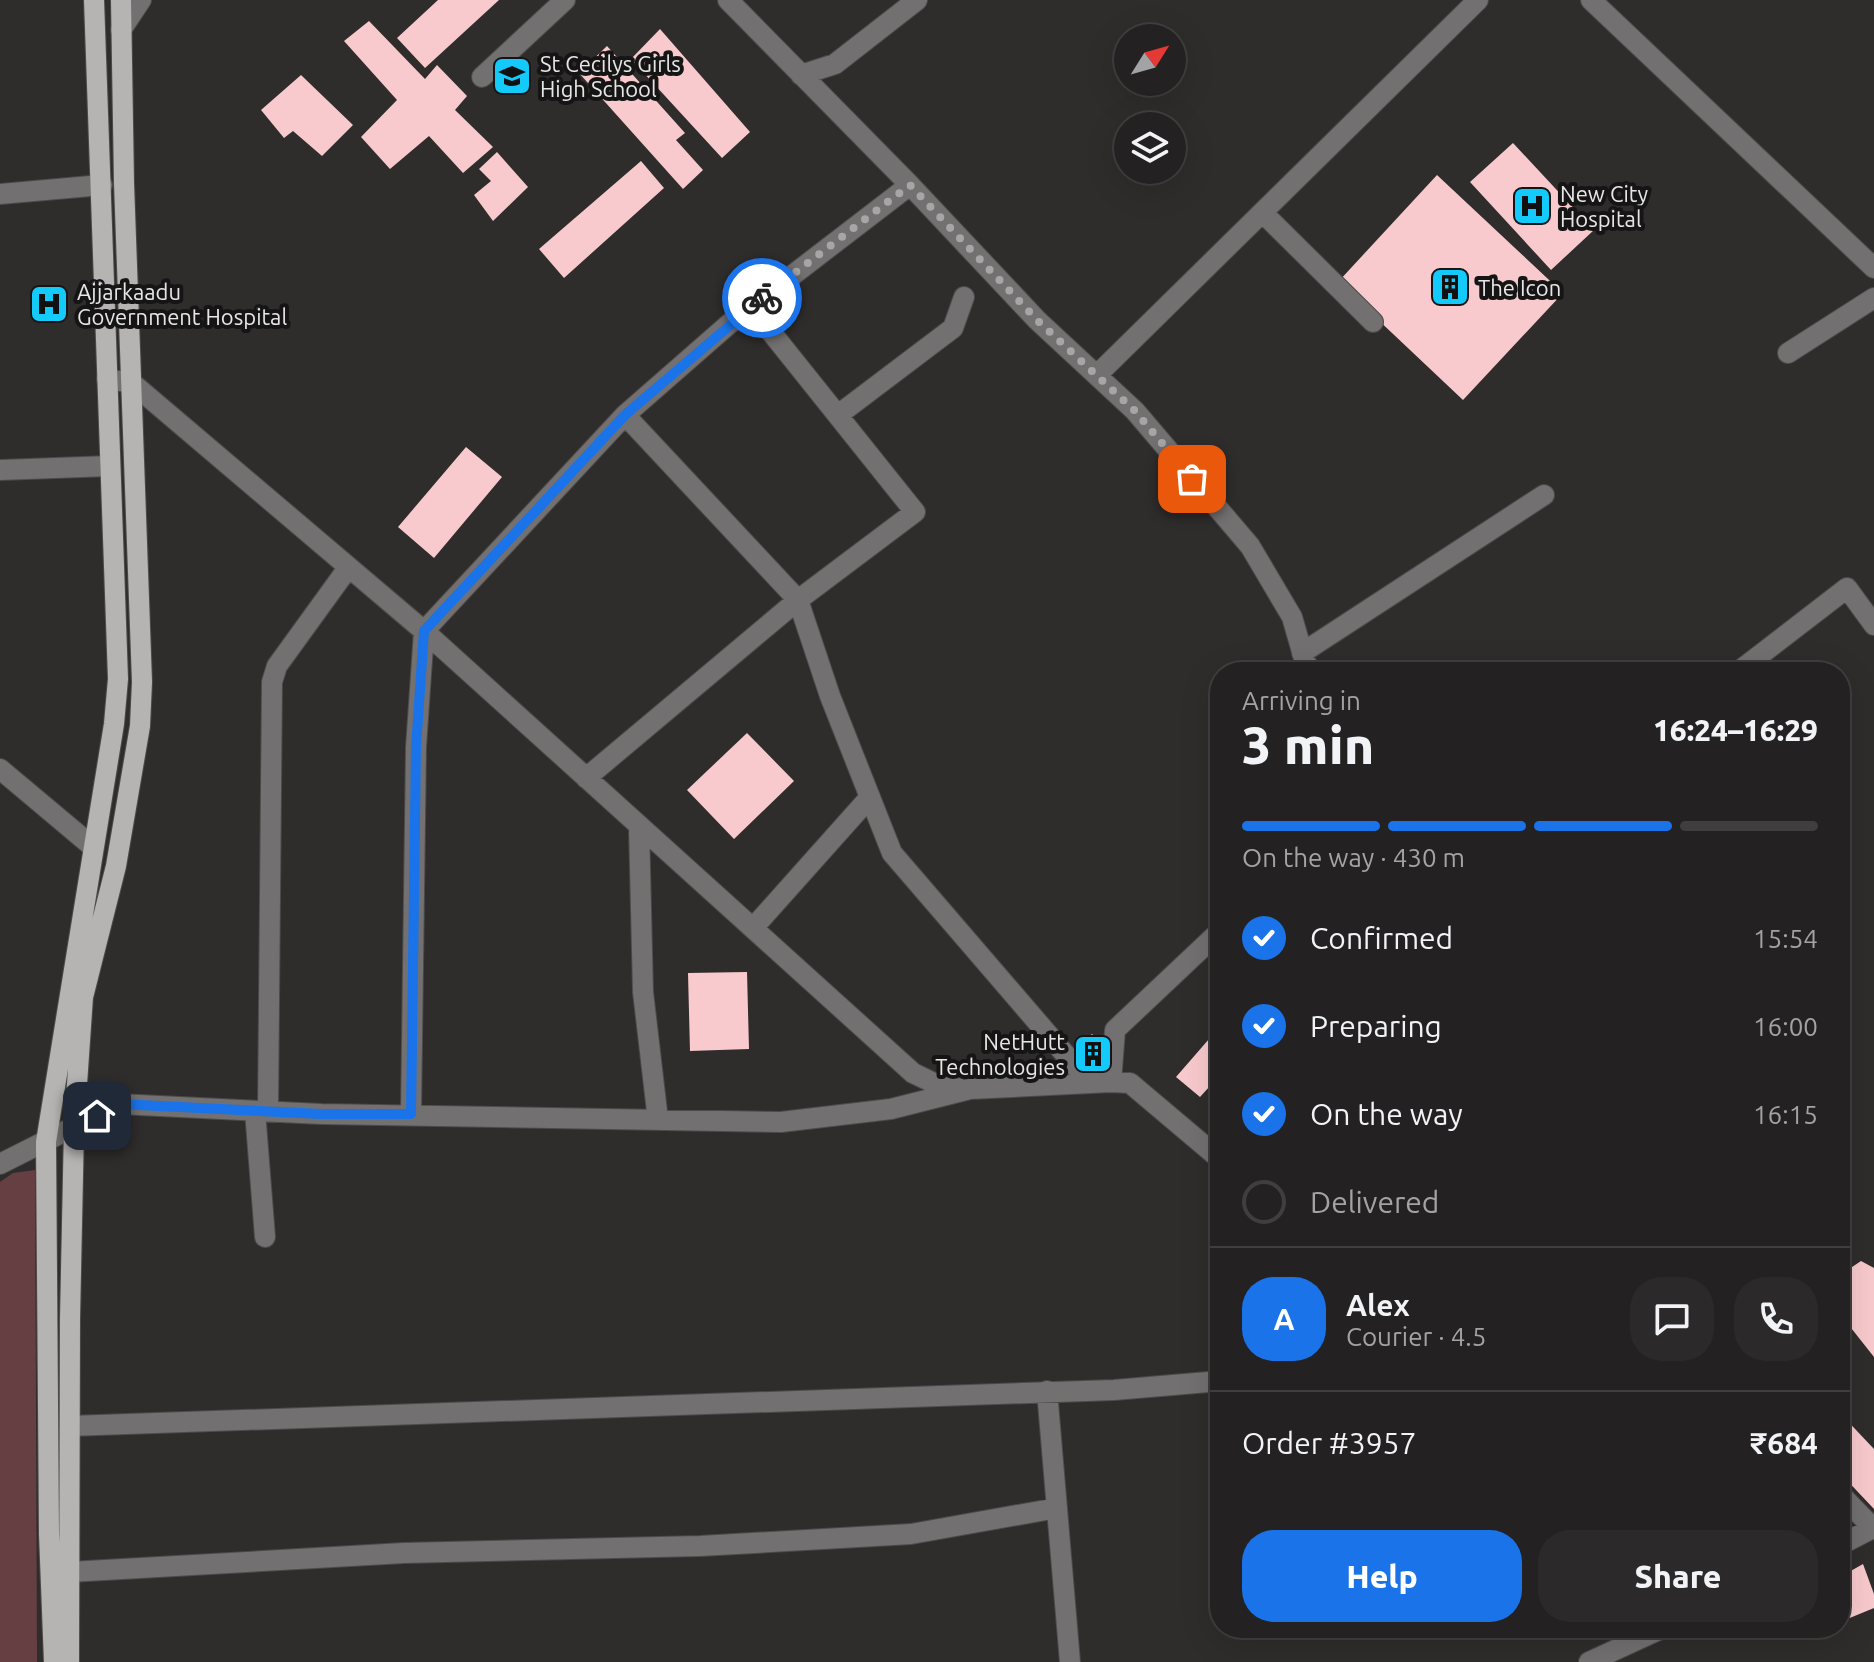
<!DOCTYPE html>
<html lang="en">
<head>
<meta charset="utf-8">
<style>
	:root { --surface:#232121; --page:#2b292a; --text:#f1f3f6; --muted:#a3a3a5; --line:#403e3f; --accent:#1a73e8 }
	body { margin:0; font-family:Ubuntu,sans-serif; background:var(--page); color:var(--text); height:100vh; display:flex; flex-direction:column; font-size:30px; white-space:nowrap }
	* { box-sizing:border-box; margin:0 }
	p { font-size:26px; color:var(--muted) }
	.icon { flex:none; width:44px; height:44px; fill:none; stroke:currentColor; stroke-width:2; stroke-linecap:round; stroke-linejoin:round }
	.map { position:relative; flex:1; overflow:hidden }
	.drawer { position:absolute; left:1210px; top:662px; width:640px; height:976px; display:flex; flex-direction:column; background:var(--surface); border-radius:32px; box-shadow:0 8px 32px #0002,0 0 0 2px var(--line) }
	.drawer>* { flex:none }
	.needle { width:52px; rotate:53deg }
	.fabs { position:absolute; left:1114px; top:24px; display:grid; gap:16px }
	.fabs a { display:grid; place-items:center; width:72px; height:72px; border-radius:50%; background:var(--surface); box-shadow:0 8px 32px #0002,0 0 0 2px var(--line); font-size:40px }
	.pin { position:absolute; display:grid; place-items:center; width:68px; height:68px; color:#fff; margin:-34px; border-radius:16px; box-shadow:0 4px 12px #0006 }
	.courier { position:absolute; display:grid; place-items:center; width:80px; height:80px; margin:-40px; border:6px solid #1a73e8; border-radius:50%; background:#fff; color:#222; box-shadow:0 2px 10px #0007 }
	.overview em { font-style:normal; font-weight:800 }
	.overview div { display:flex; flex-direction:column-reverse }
	.overview { display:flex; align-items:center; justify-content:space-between; height:136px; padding:0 32px }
	h1 { font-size:52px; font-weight:800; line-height:60px }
	.bar { display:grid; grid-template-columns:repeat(4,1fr); gap:12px 8px; align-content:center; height:96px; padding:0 32px }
	.bar i { height:10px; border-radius:6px; background:var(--line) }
	.bar .on { background:var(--accent) }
	.bar p { grid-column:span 4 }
	.line { display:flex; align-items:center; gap:20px; padding:0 32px; border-top:2px solid var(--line) }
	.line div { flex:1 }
	.round { display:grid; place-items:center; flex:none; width:84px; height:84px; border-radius:32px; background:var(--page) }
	ol { padding:0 32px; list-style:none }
	li { display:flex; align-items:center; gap:24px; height:88px }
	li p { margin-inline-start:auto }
	li .icon { padding:8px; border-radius:50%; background:var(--accent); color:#fff; stroke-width:4 }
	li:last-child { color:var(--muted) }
	li i { width:44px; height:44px; border:4px solid var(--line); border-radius:50% }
	.cta { display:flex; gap:16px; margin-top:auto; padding:16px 32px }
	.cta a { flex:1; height:92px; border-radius:32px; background:var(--accent); color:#fff; font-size:32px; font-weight:800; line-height:92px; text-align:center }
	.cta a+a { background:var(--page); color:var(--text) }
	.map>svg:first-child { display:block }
</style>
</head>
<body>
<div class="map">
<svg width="1874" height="1662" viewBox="0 0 1874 1662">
	<rect width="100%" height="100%" fill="#2f2c2c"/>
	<!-- green -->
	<path fill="#663f43" d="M 35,1170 L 37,1662 L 0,1662 L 0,1182 L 13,1173 Z"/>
	<!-- building -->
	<path fill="#f9cacd" d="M 438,0 L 499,0 L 425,68 L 397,38 Z
		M 369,21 L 425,79 L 437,65 L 467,96 L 455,110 L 493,147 L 463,173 L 429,136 L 390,169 L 361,137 L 397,100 L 344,41 Z
		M 660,29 L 750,132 L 722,158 L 631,59 Z
		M 607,46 L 685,133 L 676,140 L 703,170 L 683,189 L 579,73 Z
		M 301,75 L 353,125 L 322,156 L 293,131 L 284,138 L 261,110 Z
		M 1513,143 L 1594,230 L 1551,270 L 1470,182 Z
		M 497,152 L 528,187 L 493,221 L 474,195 L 491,181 L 479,169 Z
		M 641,161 L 664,188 L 564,278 L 539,249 Z
		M 1437,175 L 1563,293 L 1463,400 L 1338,282 Z
		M 466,447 L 502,477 L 434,558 L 398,527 Z
		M 747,733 L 794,781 L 734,839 L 687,790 Z
		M 747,972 L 749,1049 L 690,1051 L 688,973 Z
		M 1092,1034 L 1104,1047 L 1095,1062 L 1077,1046 Z
		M 1209,1039 L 1220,1048 L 1220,1075 L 1200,1097 L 1176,1077 Z
		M 1861,1261 L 1874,1268 L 1874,1357 L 1840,1314 L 1840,1275 Z
		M 1840,1413 L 1874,1449 L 1874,1509 L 1840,1473 Z
		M 1863,1564 L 1874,1594 L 1874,1608 L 1840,1622 L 1840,1577 Z
		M 1794,1628 L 1824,1628 L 1800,1638 Z"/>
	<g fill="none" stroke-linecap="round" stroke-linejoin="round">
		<defs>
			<path id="minor" d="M 728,0 L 910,185 L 1037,320 L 1135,411 L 1250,546 L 1292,617 L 1305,662 L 1312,672
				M 1591,0 L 1874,268
				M 121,30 L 141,0
				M 801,75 L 835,64 L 917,0
				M 482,77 L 565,0
				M 0,194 L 102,185
				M 1263,213 L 1373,322
				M 1788,353 L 1874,298
				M 1097,375 L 1478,0
				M 107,379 L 132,383 L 424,631 L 913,1073 L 942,1087 L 958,1088
				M 625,415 L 798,600 L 830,696 L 892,853 L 1089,1082
				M 838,415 L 953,328 L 964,297
				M 0,470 L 110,466
				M 1302,653 L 1544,495
				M 1738,672 L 1847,588 L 1874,625
				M 0,769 L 93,847
				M 586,778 L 798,600 L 915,512 L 751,307
				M 639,826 L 643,992 L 658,1120
				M 753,928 L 870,797
				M 1111,1082 L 1115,1030 L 1220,931
				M 255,1111 L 265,1237
				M 268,1111 L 272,682 L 277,666 L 348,568
				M 411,1114 L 416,747 L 424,631 L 625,415 L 729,324 L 910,185
				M 0,1164 L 119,1104 L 321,1114 L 781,1122 L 891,1109 L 970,1089 L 1111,1082 L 1130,1083 L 1220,1159
				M 1047,1391 L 1070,1662
				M 70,1426 L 1114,1390 L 1220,1381
				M 1840,1494 L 1874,1529
				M 1840,1545 L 1873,1528
				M 69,1572 L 404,1553 L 700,1546 L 911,1534 L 1057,1508
				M 1589,1662 L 1663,1628"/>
			<path id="major" d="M 54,1662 L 49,1534 L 46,1142 L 114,724 L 118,679 L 94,0
				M 69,1662 L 70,1319 L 74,1128 L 83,997 L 116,866 L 140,726 L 142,682 L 124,183 L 121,0"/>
		</defs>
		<!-- minor casing -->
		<use href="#minor" stroke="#4d4a4a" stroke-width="22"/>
		<!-- major casing -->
		<use href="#major" stroke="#4d4a4a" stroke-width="22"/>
		<!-- minor -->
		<use href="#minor" stroke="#727070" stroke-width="20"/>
		<!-- major -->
		<use href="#major" stroke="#b6b3b3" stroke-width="20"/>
	</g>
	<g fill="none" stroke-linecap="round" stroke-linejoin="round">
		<!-- done -->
		<path stroke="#a7a5a5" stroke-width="8" stroke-dasharray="0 14.4" d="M 762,298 L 910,185 L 1037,320 L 1135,411 L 1192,479"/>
		<!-- route -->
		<path stroke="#1a73e8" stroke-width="10" d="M 97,1116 L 119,1104 L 321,1114 L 411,1114 L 416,747 L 424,631 L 625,415 L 762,298"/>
	</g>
	<!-- icons -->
	<defs>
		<symbol id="school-square" viewBox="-11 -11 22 22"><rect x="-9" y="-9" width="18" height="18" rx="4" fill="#13cafb" stroke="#161515"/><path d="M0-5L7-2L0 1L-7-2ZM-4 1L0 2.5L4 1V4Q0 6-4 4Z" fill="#111"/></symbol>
		<symbol id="hospital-square" viewBox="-11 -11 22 22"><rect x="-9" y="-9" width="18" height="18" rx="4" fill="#13cafb" stroke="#161515"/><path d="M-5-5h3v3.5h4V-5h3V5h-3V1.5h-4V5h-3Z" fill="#111"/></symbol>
		<symbol id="building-square" viewBox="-11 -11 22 22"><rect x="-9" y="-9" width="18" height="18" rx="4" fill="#13cafb" stroke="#161515"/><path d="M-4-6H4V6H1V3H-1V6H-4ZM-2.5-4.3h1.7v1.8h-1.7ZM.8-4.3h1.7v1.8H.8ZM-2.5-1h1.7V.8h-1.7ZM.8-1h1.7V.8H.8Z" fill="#111"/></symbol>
	</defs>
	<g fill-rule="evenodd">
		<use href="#school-square" x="490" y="54" width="44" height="44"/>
		<use href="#hospital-square" x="1510" y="184" width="44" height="44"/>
		<use href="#building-square" x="1428" y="265" width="44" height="44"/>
		<use href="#hospital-square" x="27" y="282" width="44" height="44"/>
		<use href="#building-square" x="1071" y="1032" width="44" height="44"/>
	</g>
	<g text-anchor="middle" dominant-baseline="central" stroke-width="8" stroke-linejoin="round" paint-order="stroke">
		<!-- poi labels -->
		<g font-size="22" fill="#e8e6e6" stroke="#161515" text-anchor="start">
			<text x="540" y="63">St Cecilys Girls<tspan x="540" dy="25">High School</tspan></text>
			<text x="1560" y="193">New City<tspan x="1560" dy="25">Hospital</tspan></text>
			<text x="1478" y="287">The Icon</text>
			<text x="77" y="291">Ajjarkaadu<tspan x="77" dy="25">Government Hospital</tspan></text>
			<text x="1065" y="1041" text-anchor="end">NetHutt<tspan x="1065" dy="25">Technologies</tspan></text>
		</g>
	</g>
</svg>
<div class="fabs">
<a><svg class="needle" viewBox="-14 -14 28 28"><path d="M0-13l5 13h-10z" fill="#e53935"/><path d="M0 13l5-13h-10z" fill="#a3a3a5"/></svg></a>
<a><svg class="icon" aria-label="layers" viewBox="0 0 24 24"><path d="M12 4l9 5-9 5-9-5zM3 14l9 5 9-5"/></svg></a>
</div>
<div class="pin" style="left:1192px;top:479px;background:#ea580c"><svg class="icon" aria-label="bag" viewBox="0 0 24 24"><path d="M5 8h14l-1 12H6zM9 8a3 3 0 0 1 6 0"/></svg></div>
<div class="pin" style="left:97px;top:1116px;background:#1f2937"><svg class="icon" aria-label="home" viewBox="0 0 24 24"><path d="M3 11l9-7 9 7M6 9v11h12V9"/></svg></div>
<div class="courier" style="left:762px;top:298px"><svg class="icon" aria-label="bike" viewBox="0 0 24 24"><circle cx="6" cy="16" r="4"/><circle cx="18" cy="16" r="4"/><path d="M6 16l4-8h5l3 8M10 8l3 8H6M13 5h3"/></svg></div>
<section class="drawer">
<div class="overview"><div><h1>3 min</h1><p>Arriving in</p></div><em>16:24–16:29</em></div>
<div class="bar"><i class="on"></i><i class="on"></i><i class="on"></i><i></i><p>On the way · 430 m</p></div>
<ol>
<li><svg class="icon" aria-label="check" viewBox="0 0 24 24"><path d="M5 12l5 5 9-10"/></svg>Confirmed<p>15:54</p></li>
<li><svg class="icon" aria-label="check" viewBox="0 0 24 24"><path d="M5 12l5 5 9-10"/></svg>Preparing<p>16:00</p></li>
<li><svg class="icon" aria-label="check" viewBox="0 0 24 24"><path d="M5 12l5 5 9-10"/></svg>On the way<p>16:15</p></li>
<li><i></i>Delivered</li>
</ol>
<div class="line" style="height:144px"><b class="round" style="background:var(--accent);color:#fff">A</b><div><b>Alex</b><p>Courier · 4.5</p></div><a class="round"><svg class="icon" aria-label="chat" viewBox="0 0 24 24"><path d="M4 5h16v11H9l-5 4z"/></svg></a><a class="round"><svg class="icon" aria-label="phone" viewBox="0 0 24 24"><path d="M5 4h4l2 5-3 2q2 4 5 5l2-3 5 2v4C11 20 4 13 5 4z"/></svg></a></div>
<div class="line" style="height:104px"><div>Order #3957</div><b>₹684</b></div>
<div class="cta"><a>Help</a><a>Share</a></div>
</section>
</div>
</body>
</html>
